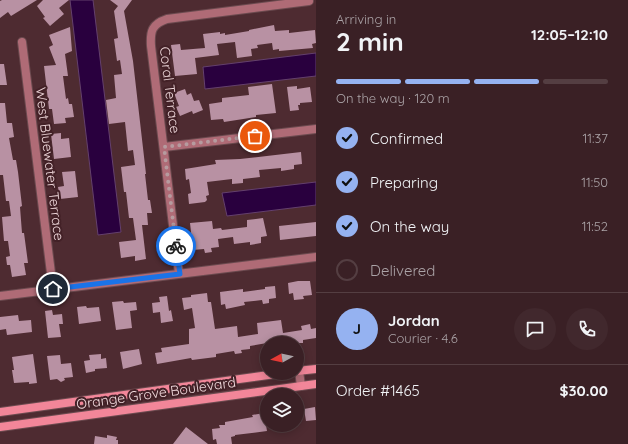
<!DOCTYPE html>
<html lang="en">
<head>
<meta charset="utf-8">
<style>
	:root { --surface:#3a2025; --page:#41282d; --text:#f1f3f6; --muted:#aba3a7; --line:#543e42; --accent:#95b2f1 }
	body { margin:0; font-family:Quicksand,sans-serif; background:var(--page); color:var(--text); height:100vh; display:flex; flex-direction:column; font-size:15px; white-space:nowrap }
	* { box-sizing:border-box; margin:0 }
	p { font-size:13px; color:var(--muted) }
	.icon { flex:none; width:22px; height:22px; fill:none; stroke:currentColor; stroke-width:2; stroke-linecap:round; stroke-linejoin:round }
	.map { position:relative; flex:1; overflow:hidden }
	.drawer { display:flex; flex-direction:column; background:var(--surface); width:312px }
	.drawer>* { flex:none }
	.needle { width:26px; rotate:262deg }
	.fabs { position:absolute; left:260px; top:336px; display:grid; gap:8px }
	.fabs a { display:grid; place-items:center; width:44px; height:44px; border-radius:50%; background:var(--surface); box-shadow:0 2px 10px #0003,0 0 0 1px var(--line); font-size:20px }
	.pin { position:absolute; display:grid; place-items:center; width:34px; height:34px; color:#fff; margin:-17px; border:2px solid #fff; border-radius:50%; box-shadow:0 1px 4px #0007 }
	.courier { position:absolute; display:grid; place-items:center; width:40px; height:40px; margin:-20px; border:3px solid #1a73e8; border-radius:50%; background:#fff; color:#222; box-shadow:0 1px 5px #0007 }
	.headline em { font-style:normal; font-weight:700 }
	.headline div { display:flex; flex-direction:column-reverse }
	.headline { display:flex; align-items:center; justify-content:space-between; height:68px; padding:0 20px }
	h1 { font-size:26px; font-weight:700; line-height:30px }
	.bar { display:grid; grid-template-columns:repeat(4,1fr); gap:6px 4px; align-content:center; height:48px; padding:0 20px }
	.bar i { height:5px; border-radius:3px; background:var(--line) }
	.bar .on { background:var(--accent) }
	.bar p { grid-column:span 4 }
	.line { display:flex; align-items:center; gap:10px; padding:0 20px; border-top:1px solid var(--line) }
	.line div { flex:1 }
	.round { display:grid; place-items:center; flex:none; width:42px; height:42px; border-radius:21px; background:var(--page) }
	ol { padding:0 20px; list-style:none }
	li { display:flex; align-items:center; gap:12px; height:44px }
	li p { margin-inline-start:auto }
	li .icon { padding:4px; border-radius:50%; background:var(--accent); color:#111; stroke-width:4 }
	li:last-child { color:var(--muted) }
	li i { width:22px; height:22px; border:2px solid var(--line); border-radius:50% }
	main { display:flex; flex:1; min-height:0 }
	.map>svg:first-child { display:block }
</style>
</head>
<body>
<main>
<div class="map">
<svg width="316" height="444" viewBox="0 0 316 444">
	<rect width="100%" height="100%" fill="#4e2b31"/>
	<!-- water -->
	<path fill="#29003e" stroke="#64406d" d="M 70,0 L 93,0 L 121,232 L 98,235 Z
		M 316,53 L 316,76 L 205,89 L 203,67 Z
		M 316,182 L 316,205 L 227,216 L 222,193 Z"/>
	<!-- building -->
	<path fill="#b891a3" d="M 2,0 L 37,0 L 11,16 L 8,12 L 0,18 L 0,1 Z
		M 43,0 L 69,0 L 59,8 L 64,14 L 50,26 L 43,18 L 45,17 L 37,6 Z
		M 110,0 L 132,0 L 124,11 L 133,61 L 146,174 L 145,174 L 148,200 L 150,200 L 152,213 L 147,213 L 148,225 L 142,225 L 146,259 L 135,261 L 135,256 L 121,258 L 119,242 L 136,240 L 133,218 L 129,218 L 126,192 L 124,192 L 121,167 L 135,165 L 133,150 L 128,151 L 125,122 L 109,124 L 106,100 L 116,98 L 114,75 L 122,74 L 120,60 L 117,61 L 114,39 L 118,38 L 114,11 L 118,6 Z
		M 274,25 L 275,31 L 289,30 L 289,33 L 315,30 L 316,43 L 312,44 L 313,48 L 279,51 L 279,49 L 273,50 L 272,43 L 257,45 L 258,48 L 251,49 L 252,56 L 237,58 L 235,42 L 217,44 L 219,55 L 195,58 L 197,74 L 175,76 L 171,45 L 180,44 L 181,50 L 205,48 L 203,34 L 220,32 L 220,34 L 225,33 L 225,35 L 249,31 L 249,30 Z
		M 70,27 L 72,51 L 65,54 L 68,76 L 63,76 L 66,99 L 68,98 L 69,104 L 72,104 L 74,117 L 65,118 L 66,123 L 54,124 L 52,109 L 49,109 L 44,66 L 56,65 L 49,47 L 53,45 L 49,35 Z
		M 0,64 L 4,64 L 7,85 L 0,85 Z
		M 272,84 L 276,113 L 256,115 L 256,117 L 224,122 L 223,119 L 211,120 L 209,104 L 222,102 L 222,98 L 249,95 L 248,87 Z
		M 297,86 L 297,89 L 310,87 L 312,102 L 300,103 L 300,105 L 298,105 L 299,110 L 290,111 L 287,87 Z
		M 185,89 L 187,95 L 191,93 L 194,101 L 199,100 L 203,110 L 193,114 L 192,111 L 180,116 L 176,107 L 179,106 L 174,93 Z
		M 0,103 L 5,103 L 7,123 L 12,123 L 14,137 L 9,138 L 13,160 L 16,160 L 18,172 L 22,206 L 20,207 L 22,233 L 24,233 L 28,263 L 24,263 L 26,275 L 12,277 L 10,265 L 7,265 L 6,257 L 10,256 L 8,241 L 4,241 L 2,217 L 11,216 L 9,201 L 6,201 L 3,175 L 0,175 Z
		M 61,133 L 61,139 L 69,138 L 71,157 L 54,159 L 51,134 Z
		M 301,152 L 302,164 L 294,165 L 294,169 L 281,171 L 281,168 L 259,170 L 260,177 L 243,179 L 243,183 L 232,184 L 232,179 L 207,182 L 209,195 L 206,196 L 207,200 L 205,202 L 189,204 L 188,194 L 191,193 L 189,179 L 186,180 L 185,169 L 216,164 L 215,160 L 240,159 Z
		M 75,171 L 78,197 L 60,199 L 58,187 L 64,186 L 62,172 Z
		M 263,218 L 267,236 L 261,237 L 261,243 L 250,245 L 250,242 L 234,244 L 233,237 L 218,239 L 219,247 L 211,248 L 212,252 L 205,253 L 204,249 L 193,250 L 190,223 L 212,221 L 213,229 L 221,228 L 222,230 L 247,227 L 247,220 Z
		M 316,222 L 316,236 L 280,240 L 279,226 Z
		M 298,281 L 310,281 L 312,295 L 303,296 L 304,299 L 294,300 L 293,293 L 289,294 L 288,283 Z
		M 275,286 L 276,298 L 269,299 L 269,303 L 263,304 L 262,300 L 244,302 L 245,305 L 226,309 L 225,304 L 221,305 L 220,292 L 243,289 L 243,292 L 265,289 L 265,287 Z
		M 207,293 L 208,302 L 211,302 L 215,329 L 237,326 L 238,337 L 258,334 L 257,323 L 281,320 L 283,333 L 302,330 L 301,326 L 310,324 L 311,329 L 316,328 L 316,338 L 303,340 L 303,343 L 267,343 L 250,346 L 250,349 L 241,350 L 242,353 L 235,354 L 234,351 L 216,354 L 216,357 L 192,360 L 191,358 L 157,364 L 155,353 L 162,352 L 161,348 L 189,344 L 189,329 L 195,328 L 192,308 L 184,310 L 182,298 L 191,297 L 191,295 Z
		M 167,296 L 169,311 L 171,310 L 173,321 L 161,323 L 160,312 L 153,313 L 152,303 L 160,302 L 159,297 Z
		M 123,301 L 124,303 L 136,302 L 137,310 L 130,311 L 132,328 L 116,330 L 112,302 Z
		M 86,306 L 87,308 L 99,307 L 101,321 L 79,324 L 77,307 Z
		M 52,310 L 53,315 L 62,314 L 63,324 L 59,324 L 61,337 L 48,338 L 45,311 Z
		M 18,315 L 19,321 L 31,320 L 32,332 L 7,335 L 6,329 L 0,330 L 0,317 Z
		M 139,349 L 142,364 L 123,369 L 120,352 Z
		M 33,354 L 37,383 L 29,384 L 29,382 L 14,383 L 12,370 L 14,370 L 12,357 Z
		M 101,354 L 101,359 L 106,358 L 107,368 L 95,369 L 95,371 L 86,373 L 84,361 L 90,360 L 89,355 Z
		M 60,355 L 61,364 L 71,363 L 73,377 L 64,378 L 65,380 L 61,382 L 57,379 L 50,380 L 47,356 Z
		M 315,407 L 316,420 L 306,421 L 304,409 Z
		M 264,413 L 267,431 L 235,435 L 235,436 L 231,437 L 232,444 L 217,444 L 216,439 L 213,440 L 212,429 L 220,428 L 219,425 L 225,425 L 225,422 L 253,417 L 252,415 Z
		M 186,427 L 208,444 L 173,444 Z
		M 107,435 L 117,437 L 116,440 L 118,440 L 118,444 L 94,444 L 95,436 L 107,438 Z"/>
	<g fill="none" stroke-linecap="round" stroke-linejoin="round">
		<defs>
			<path id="street" d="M 22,42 L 53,289
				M 164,147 L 316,129
				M 179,274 L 151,46 C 150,31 152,24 167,19 L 309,1
				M 0,296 L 316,257
				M 299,371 L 301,386"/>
			<path id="secondary" d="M 297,371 L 316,369
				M 0,412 L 283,373
				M 0,427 L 316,384"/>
		</defs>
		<!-- street casing -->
		<use href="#street" stroke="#6b4a4f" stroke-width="10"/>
		<!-- secondary casing -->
		<use href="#secondary" stroke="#6b4a4f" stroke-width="10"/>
		<!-- street -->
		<use href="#street" stroke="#af6b76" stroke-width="8"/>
		<!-- secondary -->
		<use href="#secondary" stroke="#f28699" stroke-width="8"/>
	</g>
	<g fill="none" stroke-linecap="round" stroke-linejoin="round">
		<!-- done -->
		<path stroke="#b69b9f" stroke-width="4" stroke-dasharray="0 7.2" d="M 176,246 L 164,147 L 255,136"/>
		<!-- route -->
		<path stroke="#1a73e8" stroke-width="5" d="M 53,289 L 180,274 L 176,246"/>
	</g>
	<g text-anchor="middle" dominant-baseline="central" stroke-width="4" stroke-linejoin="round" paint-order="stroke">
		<!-- street labels -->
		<g font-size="14" fill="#eed7da" stroke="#432127">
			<text transform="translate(170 90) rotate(83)">Coral Terrace</text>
			<text transform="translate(50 164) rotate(83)">West Bluewater Terrace</text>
			<text transform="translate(156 393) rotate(-8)">Orange Grove Boulevard</text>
		</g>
	</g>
</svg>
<div class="fabs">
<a><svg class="needle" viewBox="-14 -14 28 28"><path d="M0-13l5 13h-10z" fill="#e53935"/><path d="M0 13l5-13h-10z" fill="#aba3a7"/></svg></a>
<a><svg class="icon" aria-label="layers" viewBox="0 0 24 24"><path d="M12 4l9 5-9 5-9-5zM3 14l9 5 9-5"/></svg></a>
</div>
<div class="pin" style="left:255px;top:136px;background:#ea580c"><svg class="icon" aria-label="bag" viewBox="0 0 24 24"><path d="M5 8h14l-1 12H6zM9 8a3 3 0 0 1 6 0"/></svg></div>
<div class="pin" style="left:53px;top:289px;background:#1f2937"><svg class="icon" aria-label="home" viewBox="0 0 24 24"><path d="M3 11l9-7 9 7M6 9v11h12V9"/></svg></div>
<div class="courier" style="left:176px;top:246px"><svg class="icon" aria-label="bike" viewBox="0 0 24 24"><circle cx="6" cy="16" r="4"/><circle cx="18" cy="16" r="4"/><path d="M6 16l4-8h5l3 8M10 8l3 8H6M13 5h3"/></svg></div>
</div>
<section class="drawer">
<div class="headline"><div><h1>2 min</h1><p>Arriving in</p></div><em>12:05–12:10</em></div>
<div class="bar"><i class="on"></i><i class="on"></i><i class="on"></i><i></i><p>On the way · 120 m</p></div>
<ol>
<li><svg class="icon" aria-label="check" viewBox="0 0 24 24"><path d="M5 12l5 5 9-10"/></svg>Confirmed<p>11:37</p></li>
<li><svg class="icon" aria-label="check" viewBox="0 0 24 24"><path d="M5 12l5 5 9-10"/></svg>Preparing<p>11:50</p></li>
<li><svg class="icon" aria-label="check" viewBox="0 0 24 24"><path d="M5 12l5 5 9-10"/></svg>On the way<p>11:52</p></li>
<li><i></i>Delivered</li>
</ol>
<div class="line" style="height:72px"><b class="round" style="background:var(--accent);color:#111">J</b><div><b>Jordan</b><p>Courier · 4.6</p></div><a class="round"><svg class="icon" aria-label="chat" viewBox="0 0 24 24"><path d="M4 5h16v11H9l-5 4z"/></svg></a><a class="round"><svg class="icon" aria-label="phone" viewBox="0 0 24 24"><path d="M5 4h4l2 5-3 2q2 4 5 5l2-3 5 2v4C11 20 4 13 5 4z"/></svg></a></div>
<div class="line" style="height:52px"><div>Order #1465</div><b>$30.00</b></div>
</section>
</main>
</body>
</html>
